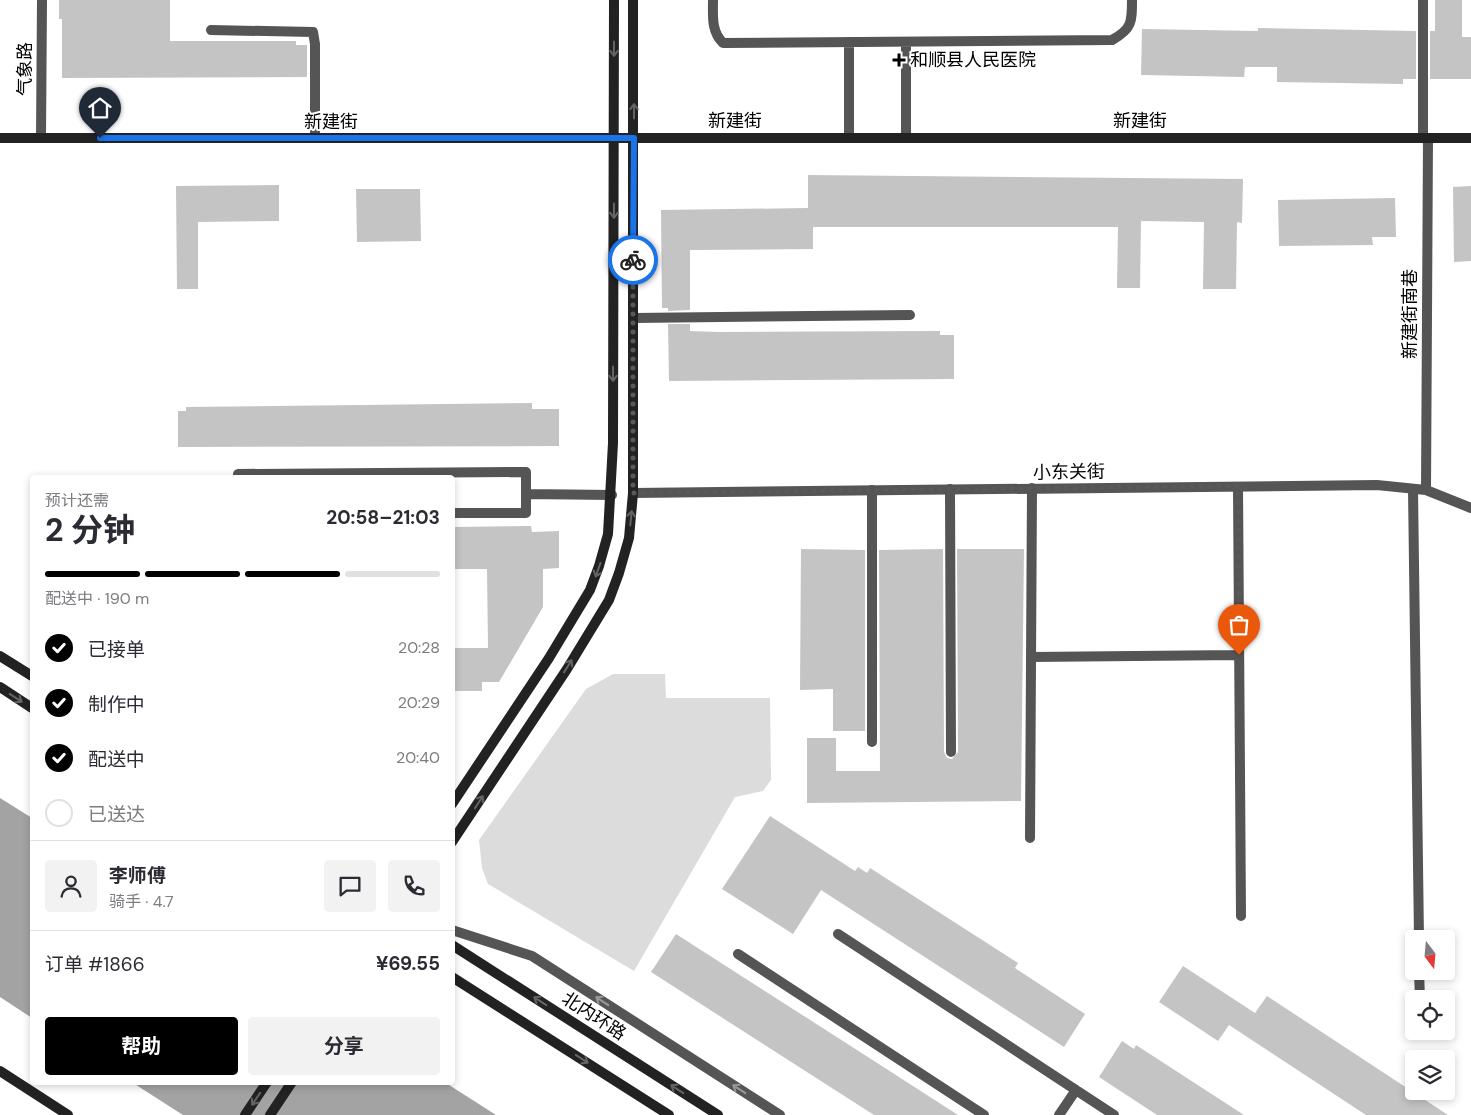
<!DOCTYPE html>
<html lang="zh">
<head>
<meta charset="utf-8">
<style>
	:root { --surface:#fff; --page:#f2f2f3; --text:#2b2b33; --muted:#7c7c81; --line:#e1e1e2; --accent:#000 }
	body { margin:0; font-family:"DM Sans","Noto Sans SC",sans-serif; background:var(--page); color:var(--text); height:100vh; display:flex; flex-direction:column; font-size:19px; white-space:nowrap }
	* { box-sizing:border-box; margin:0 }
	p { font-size:16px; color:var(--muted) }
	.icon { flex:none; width:28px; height:28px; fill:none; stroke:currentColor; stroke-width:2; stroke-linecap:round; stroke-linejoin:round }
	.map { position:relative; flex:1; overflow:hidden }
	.drawer { position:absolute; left:30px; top:475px; width:425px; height:610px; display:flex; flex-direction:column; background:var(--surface); border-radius:5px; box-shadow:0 2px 8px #0003 }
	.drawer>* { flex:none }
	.needle { width:32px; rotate:164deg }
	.buttons { position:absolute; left:1405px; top:930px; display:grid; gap:10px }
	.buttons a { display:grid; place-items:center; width:50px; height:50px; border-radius:5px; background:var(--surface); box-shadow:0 2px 8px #0003; font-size:25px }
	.pin { position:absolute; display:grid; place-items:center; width:42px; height:42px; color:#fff; margin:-51px -21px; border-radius:50% 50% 50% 0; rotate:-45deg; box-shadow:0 0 5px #0007 }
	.pin .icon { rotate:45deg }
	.courier { position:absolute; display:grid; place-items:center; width:50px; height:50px; margin:-25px; border:4px solid #1a73e8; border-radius:50%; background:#fff; color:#222; box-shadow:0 1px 6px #0007 }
	.head em { font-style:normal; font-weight:700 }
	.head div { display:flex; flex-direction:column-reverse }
	.head { display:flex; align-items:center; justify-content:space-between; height:85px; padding:0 15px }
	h1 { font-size:32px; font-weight:700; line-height:38px }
	.bar { display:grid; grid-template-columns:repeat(4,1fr); gap:8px 5px; align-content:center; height:60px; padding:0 15px }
	.bar i { height:6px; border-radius:4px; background:var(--line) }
	.bar .selected { background:var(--accent) }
	.bar p { grid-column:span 4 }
	.line { display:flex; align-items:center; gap:12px; padding:0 15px; border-top:1px solid var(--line) }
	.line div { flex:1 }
	.round { display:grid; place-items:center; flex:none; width:52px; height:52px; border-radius:5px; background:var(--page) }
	ol { padding:0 15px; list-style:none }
	li { display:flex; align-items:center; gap:15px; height:55px }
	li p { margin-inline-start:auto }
	li .icon { padding:5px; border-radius:50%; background:var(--accent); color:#fff; stroke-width:4 }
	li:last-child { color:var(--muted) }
	li i { width:28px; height:28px; border:2px solid var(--line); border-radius:50% }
	.button { display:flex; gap:10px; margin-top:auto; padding:10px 15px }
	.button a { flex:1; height:58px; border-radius:5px; background:var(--accent); color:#fff; font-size:20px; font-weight:700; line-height:58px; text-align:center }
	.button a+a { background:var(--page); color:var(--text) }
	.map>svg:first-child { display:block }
</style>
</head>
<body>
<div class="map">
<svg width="1471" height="1115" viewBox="0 0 1471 1115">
	<rect width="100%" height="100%" fill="#fff"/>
	<!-- green -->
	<path fill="#dcdcdc" d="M 613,674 L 665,674 L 666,698 L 770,698 L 771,780 L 763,791 L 735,797 L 634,971 L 488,884 L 482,868 L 479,840 L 586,689 Z"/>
	<!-- water -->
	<path fill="#a3a3a3" d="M 0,798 L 32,818 L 32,1018 L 0,997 Z
		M 133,1083 L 446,1083 L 496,1115 L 183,1115 Z"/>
	<!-- building -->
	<path fill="#c4c4c4" d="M 59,0 L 170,0 L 170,41 L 296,41 L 296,45 L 307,45 L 307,77 L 62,78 L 62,19 L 59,19 Z
		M 1435,0 L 1462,0 L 1462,37 L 1471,37 L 1471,79 L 1430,79 L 1430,31 L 1435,31 Z
		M 1258,28 L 1416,31 L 1416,79 L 1403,79 L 1403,84 L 1277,82 L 1277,67 L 1245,67 L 1244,77 L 1141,75 L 1142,29 L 1258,31 Z
		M 808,175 L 1243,179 L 1242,223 L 1237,222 L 1236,289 L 1203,289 L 1204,222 L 1141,221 L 1140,288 L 1117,288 L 1118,227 L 813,227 L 813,249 L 690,250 L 690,310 L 668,311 L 668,308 L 662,308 L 661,210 L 808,208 Z
		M 279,185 L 279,221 L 198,222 L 198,289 L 177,289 L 176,186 Z
		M 1471,186 L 1471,261 L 1454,262 L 1453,187 Z
		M 356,189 L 420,189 L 421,241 L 357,242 Z
		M 1395,198 L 1396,237 L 1372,237 L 1373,245 L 1279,246 L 1278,200 Z
		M 668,324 L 690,324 L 690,331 L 718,332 L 940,331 L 940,335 L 954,335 L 954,379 L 669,381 Z
		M 532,403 L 532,409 L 559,409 L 559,446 L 178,447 L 178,411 L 186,411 L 186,407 Z
		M 531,526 L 532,532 L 559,531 L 559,568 L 543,569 L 543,607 L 499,682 L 482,682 L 482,691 L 452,691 L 452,648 L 488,648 L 487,569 L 452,569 L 452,527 Z
		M 801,549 L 865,550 L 865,731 L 833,731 L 833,689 L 800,690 Z
		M 943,549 L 944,752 L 947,758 L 952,759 L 958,752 L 957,549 L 1024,549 L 1021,801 L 807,803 L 807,738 L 836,738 L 836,771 L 880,771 L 879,550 Z
		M 770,816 L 855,871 L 858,867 L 867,873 L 870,868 L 1018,963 L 1015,968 L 1085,1014 L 1064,1047 L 821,890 L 793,934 L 722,889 Z
		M 676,934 L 871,1059 L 958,1115 L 874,1115 L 651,972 Z
		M 1183,966 L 1255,1013 L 1267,996 L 1448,1115 L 1366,1115 L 1229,1025 L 1218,1041 L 1159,1002 Z
		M 1122,1041 L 1134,1049 L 1136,1045 L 1244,1115 L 1157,1115 L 1099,1077 Z"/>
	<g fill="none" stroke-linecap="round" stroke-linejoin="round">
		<!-- lane -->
		<path stroke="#555" stroke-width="10" d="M 713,0 C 713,16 711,31 723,43 L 1112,40 C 1132,29 1132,22 1132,0
			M 211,30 L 313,32 L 315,44 L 315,138
			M 849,42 L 849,138
			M 906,42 L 906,138
			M 633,318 L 910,315
			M 238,478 L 238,474 L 526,472 L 526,513 L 452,513
			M 1238,487 L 1241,916
			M 950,489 L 951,752
			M 872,490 L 872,742
			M 526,494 L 612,495
			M 1031,657 L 1239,655
			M 1030,838 L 1032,488
			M 838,934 L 1114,1115
			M 738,954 L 984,1115
			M 1059,1115 L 1076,1090"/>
		<!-- street -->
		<path stroke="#555" stroke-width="10" d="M 1423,0 L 1423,137
			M 41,138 L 42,0
			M 1413,489 L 1419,939
			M 1426,490 L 1428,138
			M 633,493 L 1377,485 L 1426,490 L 1471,508
			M 452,930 L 532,956 L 780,1115
			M 1419,971 L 1420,999"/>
		<!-- secondary -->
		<path stroke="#222" stroke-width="10" d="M 0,138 L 1471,138
			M 0,656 L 32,676
			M 0,687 L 32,708
			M 452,804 L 549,658 L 590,590 L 599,566 L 608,534 L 613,443 L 614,0
			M 452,842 L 567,669 L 609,600 L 619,573 L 629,538 L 633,493 L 633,0
			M 452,945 L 718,1115
			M 452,977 L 669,1115
			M 0,1071 L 68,1115
			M 245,1115 L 267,1082
			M 270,1115 L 292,1082"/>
	</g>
	<!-- one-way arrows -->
	<defs><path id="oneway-shaft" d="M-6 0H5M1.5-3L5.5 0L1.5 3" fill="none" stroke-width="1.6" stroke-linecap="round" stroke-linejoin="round" transform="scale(1.25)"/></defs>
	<g stroke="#646464">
		<use href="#oneway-shaft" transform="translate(614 49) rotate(90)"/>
		<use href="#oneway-shaft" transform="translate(634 111) rotate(-90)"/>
		<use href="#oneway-shaft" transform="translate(614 211) rotate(90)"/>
		<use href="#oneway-shaft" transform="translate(613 374) rotate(90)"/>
		<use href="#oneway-shaft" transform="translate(631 518) rotate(-84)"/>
		<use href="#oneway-shaft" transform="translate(598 570) rotate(110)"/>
		<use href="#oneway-shaft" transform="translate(568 666) rotate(-58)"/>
		<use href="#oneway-shaft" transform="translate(16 698) rotate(33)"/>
		<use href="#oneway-shaft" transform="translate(479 802) rotate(-57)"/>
		<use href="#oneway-shaft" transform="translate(540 1001) rotate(-147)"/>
		<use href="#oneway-shaft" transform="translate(582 1059) rotate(33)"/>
		<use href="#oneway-shaft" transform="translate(677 1089) rotate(-147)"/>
		<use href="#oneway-shaft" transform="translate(256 1099) rotate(124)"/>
	</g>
	<g stroke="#999">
		<use href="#oneway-shaft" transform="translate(602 1001) rotate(-147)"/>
		<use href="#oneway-shaft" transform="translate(739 1089) rotate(-147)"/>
	</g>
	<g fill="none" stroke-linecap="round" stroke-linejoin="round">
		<!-- done -->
		<path stroke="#595959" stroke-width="5" stroke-dasharray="0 9" d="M 633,260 L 633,493 L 1238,486 L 1239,655"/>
		<!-- route -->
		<path stroke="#1a73e8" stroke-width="6" d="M 100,138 L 634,138 L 633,260"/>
	</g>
	<!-- markers -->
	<path fill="#000" stroke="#fff" stroke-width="2" d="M896.5 52.5h5v5h5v5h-5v5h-5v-5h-5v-5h5z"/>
	<g text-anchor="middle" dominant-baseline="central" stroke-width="4" stroke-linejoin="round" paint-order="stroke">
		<!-- poi labels -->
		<g font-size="18" fill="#000" stroke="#fff" text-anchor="start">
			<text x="910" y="60">和顺县人民医院</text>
		</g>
		<!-- street labels -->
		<g font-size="18" fill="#000" stroke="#fff">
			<text transform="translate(25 69) rotate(-90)">气象路</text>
			<text x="735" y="121">新建街</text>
			<text x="1140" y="121">新建街</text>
			<text x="331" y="122">新建街</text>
			<text transform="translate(1410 314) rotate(-90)">新建街南巷</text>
			<text transform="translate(1069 472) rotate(-1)">小东关街</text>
			<text transform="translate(594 1016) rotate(33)">北内环路</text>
		</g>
	</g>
</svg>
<div class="buttons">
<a><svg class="needle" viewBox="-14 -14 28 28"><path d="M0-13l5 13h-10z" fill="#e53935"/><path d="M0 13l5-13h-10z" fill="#7c7c81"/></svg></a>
<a><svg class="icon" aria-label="locate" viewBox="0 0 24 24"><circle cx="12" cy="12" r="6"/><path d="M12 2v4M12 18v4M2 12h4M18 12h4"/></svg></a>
<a><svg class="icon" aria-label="layers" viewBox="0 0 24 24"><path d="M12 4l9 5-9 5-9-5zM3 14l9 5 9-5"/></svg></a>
</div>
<div class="pin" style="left:1239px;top:655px;background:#ea580c"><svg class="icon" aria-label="bag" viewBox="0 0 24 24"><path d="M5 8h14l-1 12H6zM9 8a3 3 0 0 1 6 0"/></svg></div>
<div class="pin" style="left:100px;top:138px;background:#1f2937"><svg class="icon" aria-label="home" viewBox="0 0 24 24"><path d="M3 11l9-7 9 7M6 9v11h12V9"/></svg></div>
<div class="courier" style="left:633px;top:260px"><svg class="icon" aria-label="bike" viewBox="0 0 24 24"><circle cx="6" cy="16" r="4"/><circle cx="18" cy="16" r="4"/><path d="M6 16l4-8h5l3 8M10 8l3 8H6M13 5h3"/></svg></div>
<section class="drawer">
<div class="head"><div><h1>2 分钟</h1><p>预计还需</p></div><em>20:58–21:03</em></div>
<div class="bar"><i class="selected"></i><i class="selected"></i><i class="selected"></i><i></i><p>配送中 · 190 m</p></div>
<ol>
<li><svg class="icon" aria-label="check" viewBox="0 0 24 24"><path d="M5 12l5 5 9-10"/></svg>已接单<p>20:28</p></li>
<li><svg class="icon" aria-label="check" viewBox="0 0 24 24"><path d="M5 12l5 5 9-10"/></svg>制作中<p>20:29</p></li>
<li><svg class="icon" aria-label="check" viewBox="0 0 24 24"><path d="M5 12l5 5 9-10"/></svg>配送中<p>20:40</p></li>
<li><i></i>已送达</li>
</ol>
<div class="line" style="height:90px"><a class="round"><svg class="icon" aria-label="person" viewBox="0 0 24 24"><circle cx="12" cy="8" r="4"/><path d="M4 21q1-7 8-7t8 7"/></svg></a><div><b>李师傅</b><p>骑手 · 4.7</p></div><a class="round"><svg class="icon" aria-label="chat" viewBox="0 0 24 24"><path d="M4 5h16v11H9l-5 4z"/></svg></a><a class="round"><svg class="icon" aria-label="phone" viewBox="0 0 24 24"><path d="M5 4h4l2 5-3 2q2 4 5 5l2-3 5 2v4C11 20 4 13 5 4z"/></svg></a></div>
<div class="line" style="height:65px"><div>订单 #1866</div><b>¥69.55</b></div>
<div class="button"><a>帮助</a><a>分享</a></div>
</section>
</div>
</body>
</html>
